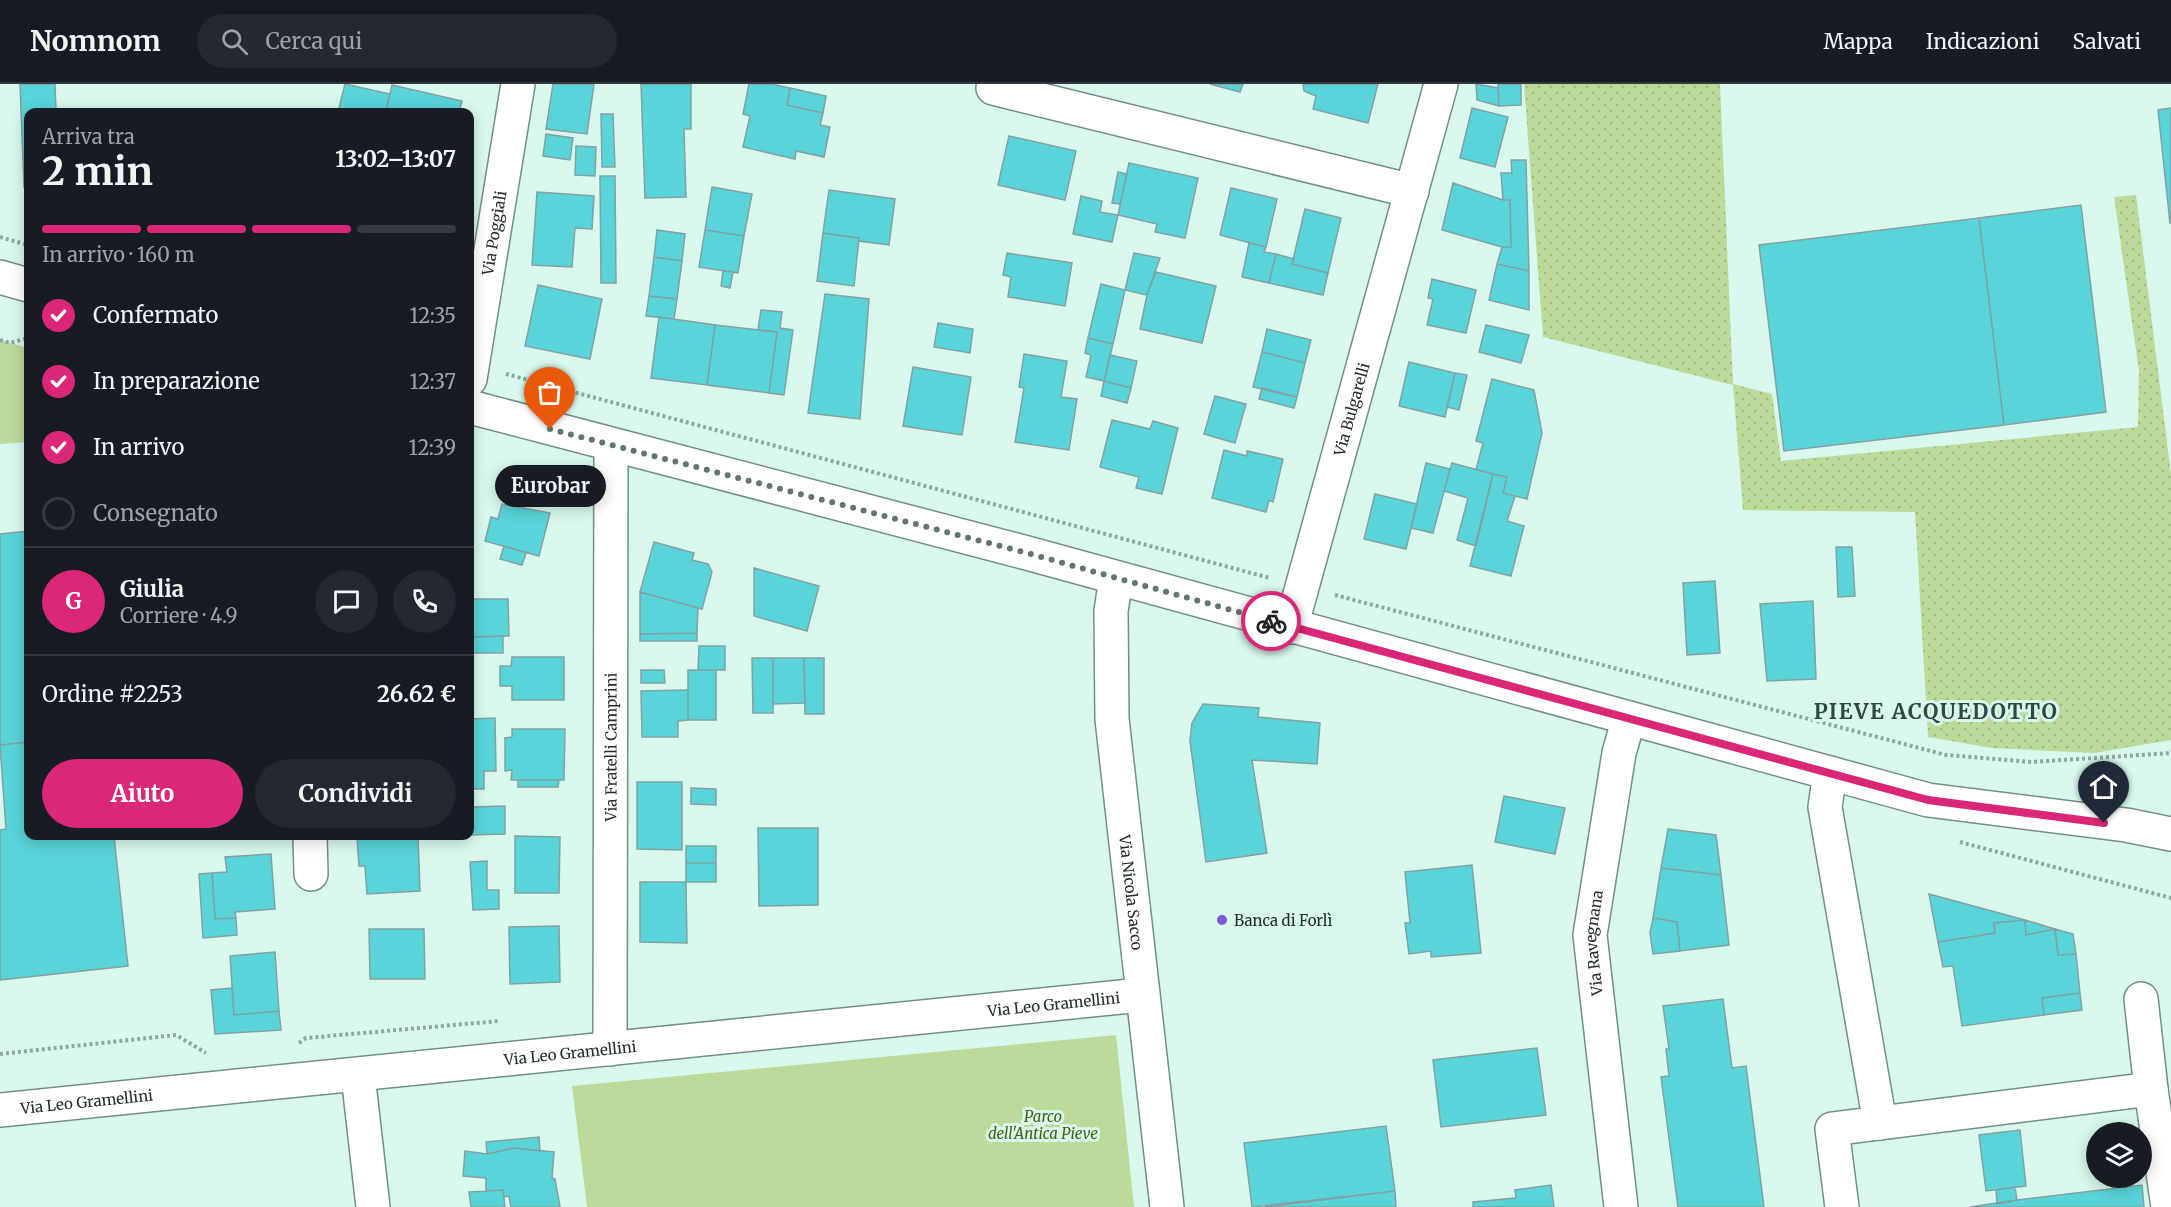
<!DOCTYPE html>
<html lang="it">
<head>
<meta charset="utf-8">
<style>
	:root { --surface:#171b24; --page:#242831; --text:#f1f3f6; --muted:#9ea1a6; --line:#363941; --accent:#db2777 }
	body { margin:0; font-family:Merriweather,serif; background:var(--page); color:var(--text); height:100vh; display:flex; flex-direction:column; font-size:22px; white-space:nowrap }
	* { box-sizing:border-box; margin:0 }
	p { font-size:20px; color:var(--muted) }
	.icon { flex:none; width:33px; height:33px; fill:none; stroke:currentColor; stroke-width:2; stroke-linecap:round; stroke-linejoin:round }
	.map { position:relative; flex:1; overflow:hidden }
	.panel { position:absolute; left:24px; top:24px; width:450px; height:732px; display:flex; flex-direction:column; background:var(--surface); border-radius:12px; box-shadow:0 3px 15px #0003 }
	.panel>* { flex:none }
	.controls { position:absolute; left:2086px; top:1038px; display:grid; gap:12px }
	.controls a { display:grid; place-items:center; width:66px; height:66px; border-radius:50%; background:var(--surface); box-shadow:0 3px 15px #0003; font-size:30px }
	.pin { position:absolute; display:grid; place-items:center; width:51px; height:51px; color:#fff; margin:-62px -26px; border-radius:50% 50% 50% 0; rotate:-45deg; box-shadow:0 0 6px #0007 }
	.pin .icon { rotate:45deg }
	.courier { position:absolute; display:grid; place-items:center; width:60px; height:60px; margin:-30px; border:4px solid #db2777; border-radius:50%; background:#fff; color:#222; box-shadow:0 2px 8px #0007 }
	.bubble { position:absolute; height:42px; border-radius:21px; background:var(--surface); box-shadow:0 3px 15px #0003; font-size:20px; font-weight:700; line-height:42px; text-align:center }
	.head em { font-style:normal; font-weight:700 }
	.head div { display:flex; flex-direction:column-reverse }
	.head { display:flex; align-items:center; justify-content:space-between; height:102px; padding:0 18px }
	h1 { font-size:39px; font-weight:700; line-height:45px }
	.bar { display:grid; grid-template-columns:repeat(4,1fr); gap:9px 6px; align-content:center; height:72px; padding:0 18px }
	.bar i { height:8px; border-radius:4px; background:var(--line) }
	.bar .current { background:var(--accent) }
	.bar p { grid-column:span 4 }
	.line { display:flex; align-items:center; gap:15px; padding:0 18px; border-top:2px solid var(--line) }
	.line div { flex:1 }
	.round { display:grid; place-items:center; flex:none; width:63px; height:63px; border-radius:32px; background:var(--page) }
	ol { padding:0 18px; list-style:none }
	li { display:flex; align-items:center; gap:18px; height:66px }
	li p { margin-inline-start:auto }
	li .icon { padding:6px; border-radius:50%; background:var(--accent); color:#fff; stroke-width:4 }
	li:last-child { color:var(--muted) }
	li i { width:33px; height:33px; border:3px solid var(--line); border-radius:50% }
	.cta { display:flex; gap:12px; margin-top:auto; padding:12px 18px }
	.cta a { flex:1; height:69px; border-radius:36px; background:var(--accent); color:#fff; font-size:24px; font-weight:700; line-height:69px; text-align:center }
	.cta a+a { background:var(--page); color:var(--text) }
	header { display:flex; align-items:center; gap:36px; box-sizing:border-box; height:84px; padding:0 30px; background:var(--surface); border-bottom:2px solid var(--line) }
	header strong { font-size:28px }
	nav { display:flex; gap:33px; margin-inline-start:auto; font-size:21px }
	.search { width:420px; height:54px; background:var(--page); display:flex; align-items:center; gap:15px; box-sizing:border-box; padding:0 21px; border-radius:33px; color:var(--muted); font-size:22px }
	.map>svg:first-child { display:block }
</style>
</head>
<body>
<header>
<strong>Nomnom</strong>
<div class="search"><svg class="icon" aria-label="search" viewBox="0 0 24 24"><circle cx="10" cy="10" r="6"/><path d="M15 15l6 6"/></svg>Cerca qui</div>
<nav><a>Mappa</a><a>Indicazioni</a><a>Salvati</a></nav>
</header>
<div class="map">
<svg width="2171" height="1123" viewBox="0 0 2171 1123">
	<defs>
		<pattern id="grass-dots" width="8" height="8" patternUnits="userSpaceOnUse" patternTransform="scale(1.5)"><rect width="8" height="8" fill="#bcda99"/><path d="M2 2h.1M6 6h.1" fill="none" stroke="#a1bb84" stroke-width="1.8" stroke-linecap="round"/></pattern>
	</defs>
	<rect width="100%" height="100%" fill="#d8f8ee"/>
	<!-- grass -->
	<path fill="url(#grass-dots)" d="M 1524,0 L 1720,0 L 1733,300 L 1772,310 L 1781,377 L 2138,343 L 2139,287 L 2114,113 L 2136,111 L 2171,390 L 2171,656 L 2094,669 L 1992,664 L 1928,653 L 1915,428 L 1743,426 L 1733,301 L 1543,253 Z"/>
	<!-- park -->
	<path fill="#bcda99" d="M 0,256 L 28,264 L 28,358 L 0,360 Z
		M 1116,951 L 1134,1123 L 587,1123 L 572,1002 Z"/>
	<!-- building -->
	<path fill="#59d4d9" stroke="#81a1a2" stroke-width="1.5" d="M 20,0 L 55,0 L 56,28 L 28,28 L 28,103 L 24,103 Z
		M 345,0 L 390,10 L 386,28 L 338,28 Z
		M 553,0 L 594,0 L 587,50 L 546,45 Z
		M 641,0 L 691,0 L 691,45 L 684,45 L 686,113 L 645,114 Z
		M 749,0 L 771,0 L 790,4 L 787,21 L 823,29 L 820,41 L 830,43 L 824,73 L 796,67 L 795,75 L 743,63 L 750,32 L 743,30 Z
		M 1210,0 L 1243,0 L 1240,8 Z
		M 1303,0 L 1378,0 L 1368,39 L 1313,25 L 1316,12 L 1304,7 Z
		M 1476,0 L 1498,4 L 1499,22 L 1477,16 Z
		M 1498,0 L 1521,0 L 1521,21 L 1499,22 Z
		M 392,1 L 462,17 L 459,28 L 386,28 Z
		M 790,4 L 826,12 L 823,29 L 787,21 Z
		M 1472,24 L 1508,33 L 1495,83 L 1460,74 Z
		M 2171,24 L 2171,139 L 2170,139 L 2158,26 Z
		M 601,30 L 613,30 L 615,83 L 602,83 Z
		M 546,50 L 573,54 L 570,76 L 543,72 Z
		M 1009,52 L 1076,67 L 1065,116 L 998,101 Z
		M 576,62 L 596,63 L 595,92 L 575,91 Z
		M 1511,76 L 1526,76 L 1529,187 L 1497,180 L 1502,163 L 1511,163 L 1510,116 L 1503,116 L 1501,89 L 1512,89 Z
		M 1129,79 L 1198,94 L 1185,154 L 1155,148 L 1157,140 L 1118,131 Z
		M 1118,88 L 1127,90 L 1120,120 L 1112,119 Z
		M 600,92 L 615,92 L 616,199 L 601,199 Z
		M 1453,99 L 1503,116 L 1510,116 L 1511,163 L 1502,163 L 1442,146 Z
		M 712,103 L 752,110 L 744,152 L 705,146 Z
		M 1231,104 L 1277,115 L 1266,163 L 1220,151 Z
		M 829,106 L 895,115 L 889,161 L 859,157 L 859,154 L 823,149 Z
		M 537,108 L 594,112 L 592,145 L 575,144 L 572,183 L 532,181 Z
		M 1081,112 L 1102,117 L 1100,128 L 1118,131 L 1112,158 L 1073,150 Z
		M 2081,121 L 2106,328 L 2004,341 L 1979,134 Z
		M 1305,125 L 1341,134 L 1328,189 L 1292,180 Z
		M 1979,134 L 2004,341 L 1784,367 L 1759,161 Z
		M 657,146 L 685,150 L 682,177 L 654,173 Z
		M 705,146 L 744,152 L 738,189 L 699,183 Z
		M 823,149 L 859,154 L 854,202 L 817,197 Z
		M 1249,159 L 1266,163 L 1264,168 L 1276,170 L 1269,199 L 1242,193 Z
		M 1007,169 L 1072,179 L 1065,222 L 1008,213 L 1011,193 L 1003,191 Z
		M 1134,169 L 1160,174 L 1147,211 L 1125,206 Z
		M 1276,170 L 1294,175 L 1292,180 L 1328,189 L 1323,211 L 1269,199 Z
		M 654,173 L 682,177 L 677,215 L 649,212 Z
		M 1497,180 L 1529,187 L 1529,226 L 1489,216 Z
		M 723,187 L 733,188 L 730,204 L 721,202 Z
		M 1156,188 L 1216,202 L 1202,259 L 1140,245 L 1147,211 Z
		M 1432,195 L 1476,206 L 1466,249 L 1427,241 L 1433,215 L 1428,214 Z
		M 1101,200 L 1125,206 L 1113,260 L 1088,254 Z
		M 538,201 L 602,215 L 590,275 L 525,262 Z
		M 825,210 L 869,215 L 860,335 L 808,329 Z
		M 649,212 L 677,215 L 674,235 L 646,232 Z
		M 761,226 L 782,228 L 780,244 L 793,246 L 784,311 L 769,309 L 777,248 L 758,246 Z
		M 659,233 L 715,241 L 707,301 L 651,294 Z
		M 938,239 L 973,245 L 970,269 L 934,263 Z
		M 715,241 L 777,248 L 769,309 L 707,301 Z
		M 1486,241 L 1529,251 L 1521,279 L 1479,268 Z
		M 1267,245 L 1311,256 L 1305,279 L 1262,268 Z
		M 1088,254 L 1113,260 L 1104,297 L 1086,293 L 1091,271 L 1085,269 Z
		M 1262,268 L 1305,279 L 1297,313 L 1253,303 Z
		M 1024,270 L 1067,277 L 1061,313 L 1077,315 L 1069,366 L 1015,358 L 1024,304 L 1019,303 Z
		M 1110,271 L 1137,277 L 1131,304 L 1104,297 Z
		M 1409,278 L 1455,289 L 1445,333 L 1399,322 Z
		M 913,283 L 971,293 L 962,351 L 903,342 Z
		M 1455,289 L 1467,291 L 1459,326 L 1447,323 Z
		M 1492,295 L 1534,306 L 1542,349 L 1527,415 L 1503,409 L 1507,393 L 1476,386 L 1483,359 L 1476,357 Z
		M 1104,297 L 1131,304 L 1127,319 L 1101,312 Z
		M 1262,304 L 1297,313 L 1294,324 L 1259,315 Z
		M 1215,312 L 1246,320 L 1235,359 L 1204,350 Z
		M 1112,336 L 1150,345 L 1153,337 L 1178,344 L 1162,410 L 1136,404 L 1139,393 L 1100,383 Z
		M 1224,366 L 1247,372 L 1247,367 L 1283,375 L 1273,418 L 1269,416 L 1266,428 L 1212,414 Z
		M 1426,379 L 1450,385 L 1433,449 L 1411,444 Z
		M 1452,379 L 1493,390 L 1476,462 L 1457,456 L 1468,414 L 1444,407 Z
		M 1493,390 L 1507,393 L 1503,409 L 1515,412 L 1507,437 L 1524,442 L 1511,492 L 1470,482 Z
		M 1375,410 L 1417,420 L 1406,465 L 1364,455 Z
		M 502,420 L 550,429 L 539,472 L 485,457 L 491,433 L 498,435 Z
		M 28,447 L 28,658 L 0,661 L 0,450 Z
		M 654,458 L 694,469 L 692,476 L 708,480 L 712,488 L 702,525 L 640,508 Z
		M 504,462 L 526,469 L 522,481 L 500,475 Z
		M 1836,463 L 1852,463 L 1855,512 L 1838,513 Z
		M 754,484 L 819,502 L 807,547 L 754,532 Z
		M 1715,497 L 1720,569 L 1687,571 L 1683,499 Z
		M 640,508 L 698,524 L 697,549 L 640,550 Z
		M 470,515 L 508,515 L 509,552 L 470,553 Z
		M 1813,517 L 1816,595 L 1767,597 L 1760,520 Z
		M 697,549 L 697,557 L 640,557 L 640,550 Z
		M 503,552 L 503,569 L 470,569 L 470,553 Z
		M 699,562 L 725,562 L 725,586 L 698,586 Z
		M 512,573 L 564,573 L 564,616 L 512,616 L 512,602 L 500,602 L 500,582 L 511,582 Z
		M 752,574 L 773,574 L 773,629 L 753,629 Z
		M 773,574 L 804,574 L 805,619 L 773,620 Z
		M 804,574 L 824,574 L 824,630 L 805,630 Z
		M 641,586 L 664,586 L 665,599 L 641,599 Z
		M 688,586 L 716,586 L 716,636 L 688,636 Z
		M 688,606 L 688,636 L 678,637 L 678,653 L 642,653 L 641,607 Z
		M 1203,620 L 1259,624 L 1258,633 L 1320,639 L 1317,680 L 1252,676 L 1267,769 L 1206,778 L 1190,657 L 1192,639 Z
		M 495,634 L 496,687 L 484,687 L 484,705 L 470,705 L 470,635 Z
		M 512,645 L 565,645 L 564,696 L 511,696 L 512,686 L 505,687 L 505,654 L 512,653 Z
		M 28,658 L 28,752 L 114,752 L 128,882 L 0,896 L 0,746 L 6,745 L 0,661 Z
		M 518,696 L 559,696 L 558,703 L 518,703 Z
		M 637,698 L 682,698 L 682,766 L 637,765 Z
		M 691,704 L 716,705 L 716,721 L 691,720 Z
		M 1504,712 L 1565,724 L 1555,770 L 1495,758 Z
		M 505,722 L 505,750 L 470,751 L 470,723 Z
		M 758,744 L 818,744 L 818,821 L 759,822 Z
		M 1668,745 L 1716,751 L 1721,791 L 1661,784 Z
		M 418,752 L 420,807 L 367,810 L 365,782 L 359,782 L 357,754 Z
		M 515,752 L 560,753 L 559,809 L 515,809 Z
		M 686,762 L 716,762 L 716,779 L 686,779 Z
		M 271,770 L 275,825 L 235,828 L 236,834 L 215,835 L 212,789 L 227,788 L 225,773 Z
		M 487,777 L 487,806 L 499,806 L 499,825 L 473,826 L 470,778 Z
		M 686,779 L 716,779 L 716,798 L 686,798 Z
		M 1472,781 L 1481,869 L 1431,873 L 1431,867 L 1409,870 L 1405,839 L 1410,839 L 1405,788 Z
		M 1661,784 L 1721,791 L 1729,861 L 1680,867 L 1677,838 L 1653,834 Z
		M 212,789 L 215,835 L 236,834 L 237,851 L 203,854 L 199,790 Z
		M 640,798 L 686,798 L 687,859 L 640,858 Z
		M 1929,810 L 2025,836 L 1994,839 L 1995,849 L 1938,858 Z
		M 1653,834 L 1677,838 L 1680,867 L 1653,870 L 1650,849 Z
		M 2025,836 L 2026,851 L 2055,845 L 2058,871 L 2076,870 L 2080,909 L 2042,914 L 2044,931 L 1962,942 L 1953,882 L 1943,883 L 1938,858 L 1995,849 L 1994,839 Z
		M 2025,836 L 2055,845 L 2026,851 Z
		M 559,842 L 560,898 L 510,900 L 509,843 Z
		M 369,845 L 424,845 L 425,895 L 370,895 Z
		M 2055,845 L 2073,850 L 2076,870 L 2058,871 Z
		M 275,868 L 279,927 L 234,931 L 230,872 Z
		M 232,904 L 234,931 L 279,927 L 281,946 L 215,950 L 211,906 Z
		M 2080,909 L 2082,926 L 2044,931 L 2042,914 Z
		M 1723,915 L 1732,984 L 1746,982 L 1764,1123 L 1678,1123 L 1661,993 L 1669,992 L 1666,965 L 1669,965 L 1663,922 Z
		M 1537,964 L 1546,1031 L 1441,1043 L 1433,976 Z
		M 1386,1042 L 1395,1107 L 1252,1123 L 1244,1059 Z
		M 2020,1046 L 2026,1102 L 1986,1107 L 1979,1051 Z
		M 539,1053 L 540,1067 L 514,1064 L 487,1070 L 486,1058 Z
		M 514,1064 L 554,1068 L 552,1094 L 555,1095 L 560,1123 L 511,1123 L 509,1112 L 504,1113 L 503,1106 L 486,1107 L 486,1094 L 463,1092 L 465,1067 L 487,1070 Z
		M 1551,1101 L 1554,1123 L 1473,1123 L 1473,1118 L 1516,1114 L 1515,1106 Z
		M 2142,1101 L 2144,1123 L 1970,1123 L 2017,1116 Z
		M 2015,1103 L 2017,1116 L 1997,1120 L 1996,1106 Z
		M 503,1106 L 505,1123 L 471,1123 L 469,1108 Z
		M 1395,1107 L 1396,1123 L 1265,1123 Z"/>
	<g fill="none" stroke-linecap="round" stroke-linejoin="round">
		<defs>
			<g id="minor">
				<path d="M 993,4 L 1412,107"/>
				<path id="s1" d="M 470,295 L 518,0"/>
				<path id="s2" d="M 1116,494 L 1111,527 L 1112,635 L 1167,1123"/>
				<path id="s3" d="M 1291,543 L 1441,0"/>
				<path d="M 1830,689 L 1825,723 L 1880,1039"/>
				<path d="M 310,752 L 311,790"/>
				<path d="M 2141,915 L 2151,1005"/>
				<path id="s4" d="M 610,965 L 611,361"/>
				<path d="M 358,991 L 373,1123"/>
				<path id="s5" d="M 0,1026 L 1141,911"/>
				<path id="s6" d="M 1621,1123 L 1590,851 L 1619,669 L 1629,634"/>
				<path d="M 1842,1123 L 1832,1045 L 2151,1005 L 2168,1123"/>
			</g>
			<path id="major" d="M 0,193 L 28,201
				M 470,323 L 1027,469 L 1928,716 L 2126,741 L 2171,750"/>
		</defs>
		<!-- minor casing -->
		<use href="#minor" stroke="#728f87" stroke-width="36"/>
		<!-- major casing -->
		<use href="#major" stroke="#728f87" stroke-width="36"/>
		<!-- path -->
		<path stroke="#8ea69f" stroke-width="4" stroke-dasharray="3 3" stroke-linecap="butt" d="M 0,153 L 28,161
			M 0,256 L 10,259 L 28,254
			M 506,290 L 1270,494
			M 1335,511 L 1946,671 L 2032,678 L 2171,669
			M 1960,758 L 2171,814
			M 299,959 L 306,954 L 499,937
			M 0,970 L 176,951 L 206,969"/>
		<!-- minor -->
		<use href="#minor" stroke="#fff" stroke-width="33"/>
		<!-- major -->
		<use href="#major" stroke="#fff" stroke-width="33"/>
	</g>
	<g fill="none" stroke-linecap="round" stroke-linejoin="round">
		<!-- done -->
		<path stroke="#627570" stroke-width="6" stroke-dasharray="0 10.8" d="M 550,345 L 1027,469 L 1271,537"/>
		<!-- route -->
		<path stroke="#db2777" stroke-width="8" d="M 1271,537 L 1928,716 L 2104,739"/>
	</g>
	<!-- markers -->
	<circle fill="#7c59d3" stroke="#d8f8ee" stroke-width="2" cx="1222" cy="836" r="6"/>
	<g text-anchor="middle" dominant-baseline="central" stroke-width="6" stroke-linejoin="round" paint-order="stroke">
		<!-- street labels -->
		<g font-size="15" fill="#232f2c" stroke="#d8f8ee">
			<text stroke="none"><textPath href="#s1" startOffset="148">Via Poggiali</textPath></text>
			<text stroke="none"><textPath href="#s3" startOffset="226">Via Bulgarelli</textPath></text>
			<text stroke="none"><textPath href="#s4" startOffset="302">Via Fratelli Camprini</textPath></text>
			<text stroke="none"><textPath href="#s2" startOffset="316">Via Nicola Sacco</textPath></text>
			<text stroke="none"><textPath href="#s6" startOffset="266">Via Ravegnana</textPath></text>
			<text stroke="none"><textPath href="#s5" startOffset="1059">Via Leo Gramellini</textPath></text>
			<text stroke="none"><textPath href="#s5" startOffset="573">Via Leo Gramellini</textPath></text>
			<text stroke="none"><textPath href="#s5" startOffset="87">Via Leo Gramellini</textPath></text>
		</g>
		<!-- poi labels -->
		<g font-size="15" fill="#232f2c" stroke="#d8f8ee" text-anchor="start">
			<text x="1234" y="836">Banca di Forlì</text>
		</g>
		<!-- park labels -->
		<g font-size="15" font-style="italic" fill="#42600c" stroke="#d8f8ee">
			<text x="1043" y="1032">Parco<tspan x="1043" dy="17">dell'Antica Pieve</tspan></text>
		</g>
		<!-- district labels -->
		<g font-size="21" font-weight="bold" letter-spacing="1.5" fill="#2d4841" stroke="#d8f8ee">
			<text x="1936" y="627">PIEVE ACQUEDOTTO</text>
		</g>
	</g>
</svg>
<div class="controls">
<a><svg class="icon" aria-label="layers" viewBox="0 0 24 24"><path d="M12 4l9 5-9 5-9-5zM3 14l9 5 9-5"/></svg></a>
</div>
<div class="pin" style="left:550px;top:345px;background:#ea580c"><svg class="icon" aria-label="bag" viewBox="0 0 24 24"><path d="M5 8h14l-1 12H6zM9 8a3 3 0 0 1 6 0"/></svg></div>
<div class="pin" style="left:2104px;top:739px;background:#1f2937"><svg class="icon" aria-label="home" viewBox="0 0 24 24"><path d="M3 11l9-7 9 7M6 9v11h12V9"/></svg></div>
<div class="courier" style="left:1271px;top:537px"><svg class="icon" aria-label="bike" viewBox="0 0 24 24"><circle cx="6" cy="16" r="4"/><circle cx="18" cy="16" r="4"/><path d="M6 16l4-8h5l3 8M10 8l3 8H6M13 5h3"/></svg></div>
<div class="bubble" style="left:495px;top:381px;width:111px">Eurobar</div>
<section class="panel">
<div class="head"><div><h1>2 min</h1><p>Arriva tra</p></div><em>13:02–13:07</em></div>
<div class="bar"><i class="current"></i><i class="current"></i><i class="current"></i><i></i><p>In arrivo · 160 m</p></div>
<ol>
<li><svg class="icon" aria-label="check" viewBox="0 0 24 24"><path d="M5 12l5 5 9-10"/></svg>Confermato<p>12:35</p></li>
<li><svg class="icon" aria-label="check" viewBox="0 0 24 24"><path d="M5 12l5 5 9-10"/></svg>In preparazione<p>12:37</p></li>
<li><svg class="icon" aria-label="check" viewBox="0 0 24 24"><path d="M5 12l5 5 9-10"/></svg>In arrivo<p>12:39</p></li>
<li><i></i>Consegnato</li>
</ol>
<div class="line" style="height:108px"><b class="round" style="background:var(--accent);color:#fff">G</b><div><b>Giulia</b><p>Corriere · 4.9</p></div><a class="round"><svg class="icon" aria-label="chat" viewBox="0 0 24 24"><path d="M4 5h16v11H9l-5 4z"/></svg></a><a class="round"><svg class="icon" aria-label="phone" viewBox="0 0 24 24"><path d="M5 4h4l2 5-3 2q2 4 5 5l2-3 5 2v4C11 20 4 13 5 4z"/></svg></a></div>
<div class="line" style="height:78px"><div>Ordine #2253</div><b>26.62 €</b></div>
<div class="cta"><a>Aiuto</a><a>Condividi</a></div>
</section>
</div>
</body>
</html>
